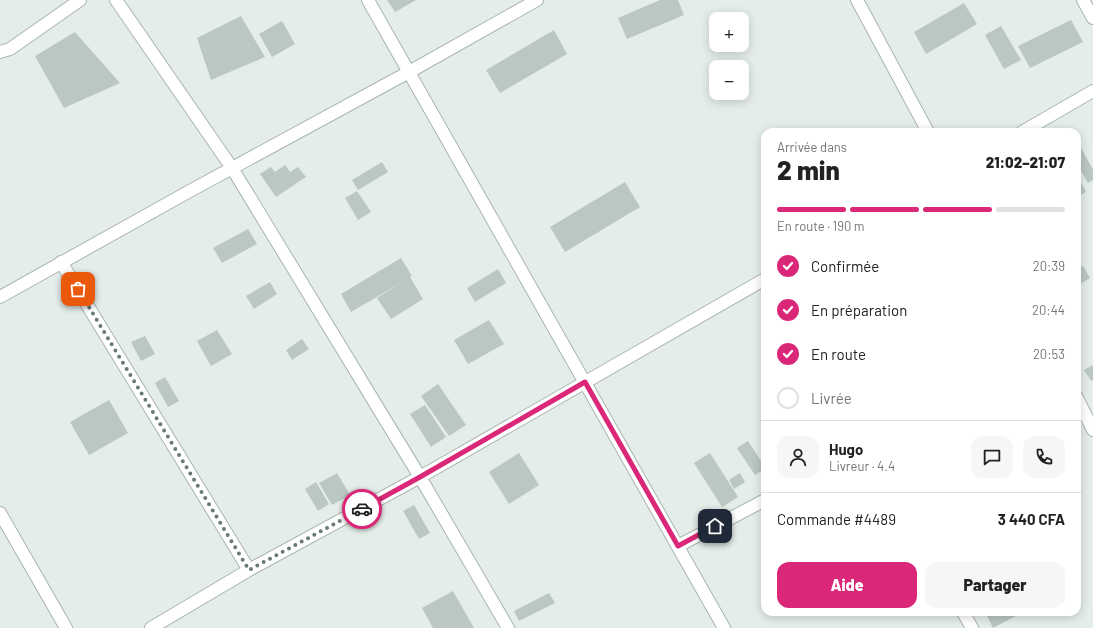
<!DOCTYPE html>
<html lang="fr">
<head>
<meta charset="utf-8">
<style>
	:root { --surface:#fff; --page:#f6f6f6; --text:#222; --muted:#767676; --line:#e0e0e0; --accent:#db2777 }
	body { margin:0; font-family:Barlow,sans-serif; background:var(--page); color:var(--text); height:100vh; display:flex; flex-direction:column; font-size:15px; white-space:nowrap }
	* { box-sizing:border-box; margin:0 }
	p { font-size:13px; color:var(--muted) }
	.icon { flex:none; width:22px; height:22px; fill:none; stroke:currentColor; stroke-width:2; stroke-linecap:round; stroke-linejoin:round }
	.map { position:relative; flex:1; overflow:hidden }
	.sheet { position:absolute; left:761px; top:128px; width:320px; height:488px; display:flex; flex-direction:column; background:var(--surface); border-radius:12px; box-shadow:0 2px 10px #0003 }
	.sheet>* { flex:none }
	.tools { position:absolute; left:709px; top:12px; display:grid; gap:8px }
	.tools a { display:grid; place-items:center; width:40px; height:40px; border-radius:8px; background:var(--surface); box-shadow:0 2px 10px #0003; font-size:20px }
	.pin { position:absolute; display:grid; place-items:center; width:34px; height:34px; color:#fff; margin:-17px; border-radius:8px; box-shadow:0 2px 6px #0006 }
	.courier { position:absolute; display:grid; place-items:center; width:40px; height:40px; margin:-20px; border:3px solid #db2777; border-radius:50%; background:#fff; color:#222; box-shadow:0 1px 5px #0007 }
	.headline em { font-style:normal; font-weight:800 }
	.headline div { display:flex; flex-direction:column-reverse }
	.headline { display:flex; align-items:center; justify-content:space-between; height:68px; padding:0 16px }
	h1 { font-size:26px; font-weight:800; line-height:30px }
	.bar { display:grid; grid-template-columns:repeat(4,1fr); gap:6px 4px; align-content:center; height:48px; padding:0 16px }
	.bar i { height:5px; border-radius:3px; background:var(--line) }
	.bar .on { background:var(--accent) }
	.bar p { grid-column:span 4 }
	.line { display:flex; align-items:center; gap:10px; padding:0 16px; border-top:1px solid var(--line) }
	.line div { flex:1 }
	.round { display:grid; place-items:center; flex:none; width:42px; height:42px; border-radius:12px; background:var(--page) }
	ol { padding:0 16px; list-style:none }
	li { display:flex; align-items:center; gap:12px; height:44px }
	li p { margin-inline-start:auto }
	li .icon { padding:4px; border-radius:50%; background:var(--accent); color:#fff; stroke-width:4 }
	li:last-child { color:var(--muted) }
	li i { width:22px; height:22px; border:2px solid var(--line); border-radius:50% }
	.action { display:flex; gap:8px; margin-top:auto; padding:8px 16px }
	.action a { flex:1; height:46px; border-radius:12px; background:var(--accent); color:#fff; font-size:16px; font-weight:800; line-height:46px; text-align:center }
	.action a+a { background:var(--page); color:var(--text) }
	.map>svg:first-child { display:block }
</style>
</head>
<body>
<div class="map">
<svg width="1093" height="628" viewBox="0 0 1093 628">
	<rect width="100%" height="100%" fill="#e5edea"/>
	<!-- building -->
	<path fill="#bac7c3" d="M 387,0 L 416,0 L 395,12 Z
		M 660,0 L 678,0 L 684,15 L 627,39 L 618,18 Z
		M 964,3 L 977,24 L 926,54 L 914,32 Z
		M 241,16 L 265,57 L 211,80 L 197,38 Z
		M 1071,20 L 1083,42 L 1030,68 L 1018,46 Z
		M 282,21 L 295,44 L 272,57 L 259,34 Z
		M 1001,26 L 1021,60 L 1004,69 L 985,35 Z
		M 554,30 L 567,54 L 500,93 L 486,70 Z
		M 75,32 L 120,83 L 64,108 L 35,56 Z
		M 1077,141 L 1093,169 L 1093,180 L 1088,183 L 1077,164 Z
		M 382,162 L 388,172 L 358,190 L 352,180 Z
		M 285,165 L 290,172 L 298,167 L 306,177 L 276,197 L 260,174 L 271,167 L 275,172 Z
		M 1077,175 L 1086,192 L 1077,197 Z
		M 625,182 L 640,207 L 565,252 L 550,227 Z
		M 357,191 L 371,212 L 358,220 L 345,198 Z
		M 248,229 L 257,244 L 222,263 L 213,248 Z
		M 401,258 L 412,276 L 410,277 L 423,299 L 391,319 L 377,298 L 406,280 L 351,312 L 341,294 Z
		M 1083,266 L 1090,278 L 1077,286 L 1077,270 Z
		M 498,269 L 506,283 L 475,302 L 467,288 Z
		M 270,282 L 277,294 L 254,309 L 246,296 Z
		M 489,320 L 504,344 L 468,364 L 454,340 Z
		M 217,330 L 232,354 L 211,366 L 197,341 Z
		M 145,336 L 155,354 L 141,361 L 131,342 Z
		M 302,339 L 309,349 L 292,360 L 286,350 Z
		M 1093,365 L 1093,380 L 1091,381 L 1084,370 Z
		M 165,377 L 179,401 L 168,407 L 155,383 Z
		M 438,384 L 466,425 L 449,436 L 421,396 Z
		M 109,400 L 128,433 L 89,455 L 70,422 Z
		M 425,405 L 446,437 L 431,447 L 410,414 Z
		M 748,441 L 765,467 L 765,469 L 755,475 L 737,448 Z
		M 519,453 L 539,485 L 509,504 L 489,472 Z
		M 710,453 L 738,497 L 722,507 L 694,463 Z
		M 337,473 L 350,495 L 332,505 L 319,483 Z
		M 740,473 L 745,482 L 734,489 L 729,480 Z
		M 316,482 L 329,504 L 318,511 L 305,489 Z
		M 414,505 L 430,533 L 419,539 L 403,511 Z
		M 453,591 L 474,628 L 433,628 L 422,608 Z
		M 549,593 L 555,603 L 519,621 L 514,611 Z
		M 990,612 L 1023,612 L 993,628 L 986,614 Z"/>
	<g fill="none" stroke-linecap="round" stroke-linejoin="round">
		<defs>
			<path id="minor" d="M 116,0 L 232,168 L 420,477 L 508,628
				M 368,0 L 724,628
				M 857,0 L 928,132
				M 1083,0 L 1093,18
				M 0,52 L 10,49 L 80,0
				M 1022,132 L 1093,91
				M 61,262 L 249,570
				M 0,297 L 188,192 L 409,72 L 537,0
				M 1077,398 L 1093,430
				M 0,513 L 66,628
				M 678,546 L 765,500
				M 963,612 L 972,628
				M 151,628 L 249,570 L 420,477 L 765,279"/>
		</defs>
		<!-- minor casing -->
		<use href="#minor" stroke="#a8b5b1" stroke-width="14"/>
		<!-- minor -->
		<use href="#minor" stroke="#fff" stroke-width="12"/>
	</g>
	<g fill="none" stroke-linecap="round" stroke-linejoin="round">
		<!-- done -->
		<path stroke="#697b77" stroke-width="4" stroke-dasharray="0 7.2" d="M 78,289 L 249,570 L 362,509"/>
		<!-- route -->
		<path stroke="#db2777" stroke-width="5" d="M 362,509 L 420,477 L 585,382 L 678,546 L 715,526"/>
	</g>
</svg>
<div class="tools">
<a>+</a>
<a>−</a>
</div>
<div class="pin" style="left:78px;top:289px;background:#ea580c"><svg class="icon" aria-label="bag" viewBox="0 0 24 24"><path d="M5 8h14l-1 12H6zM9 8a3 3 0 0 1 6 0"/></svg></div>
<div class="pin" style="left:715px;top:526px;background:#1f2937"><svg class="icon" aria-label="home" viewBox="0 0 24 24"><path d="M3 11l9-7 9 7M6 9v11h12V9"/></svg></div>
<div class="courier" style="left:362px;top:509px"><svg class="icon" aria-label="car" viewBox="0 0 24 24"><path d="M5 17H2v-5l4-1 3-4h7l3 4 3 1v5h-3M9 17h6M6 11h13"/><circle cx="7" cy="17" r="2"/><circle cx="17" cy="17" r="2"/></svg></div>
<section class="sheet">
<div class="headline"><div><h1>2 min</h1><p>Arrivée dans</p></div><em>21:02–21:07</em></div>
<div class="bar"><i class="on"></i><i class="on"></i><i class="on"></i><i></i><p>En route · 190 m</p></div>
<ol>
<li><svg class="icon" aria-label="check" viewBox="0 0 24 24"><path d="M5 12l5 5 9-10"/></svg>Confirmée<p>20:39</p></li>
<li><svg class="icon" aria-label="check" viewBox="0 0 24 24"><path d="M5 12l5 5 9-10"/></svg>En préparation<p>20:44</p></li>
<li><svg class="icon" aria-label="check" viewBox="0 0 24 24"><path d="M5 12l5 5 9-10"/></svg>En route<p>20:53</p></li>
<li><i></i>Livrée</li>
</ol>
<div class="line" style="height:72px"><a class="round"><svg class="icon" aria-label="person" viewBox="0 0 24 24"><circle cx="12" cy="8" r="4"/><path d="M4 21q1-7 8-7t8 7"/></svg></a><div><b>Hugo</b><p>Livreur · 4.4</p></div><a class="round"><svg class="icon" aria-label="chat" viewBox="0 0 24 24"><path d="M4 5h16v11H9l-5 4z"/></svg></a><a class="round"><svg class="icon" aria-label="phone" viewBox="0 0 24 24"><path d="M5 4h4l2 5-3 2q2 4 5 5l2-3 5 2v4C11 20 4 13 5 4z"/></svg></a></div>
<div class="line" style="height:52px"><div>Commande #4489</div><b>3 440 CFA</b></div>
<div class="action"><a>Aide</a><a>Partager</a></div>
</section>
</div>
</body>
</html>
